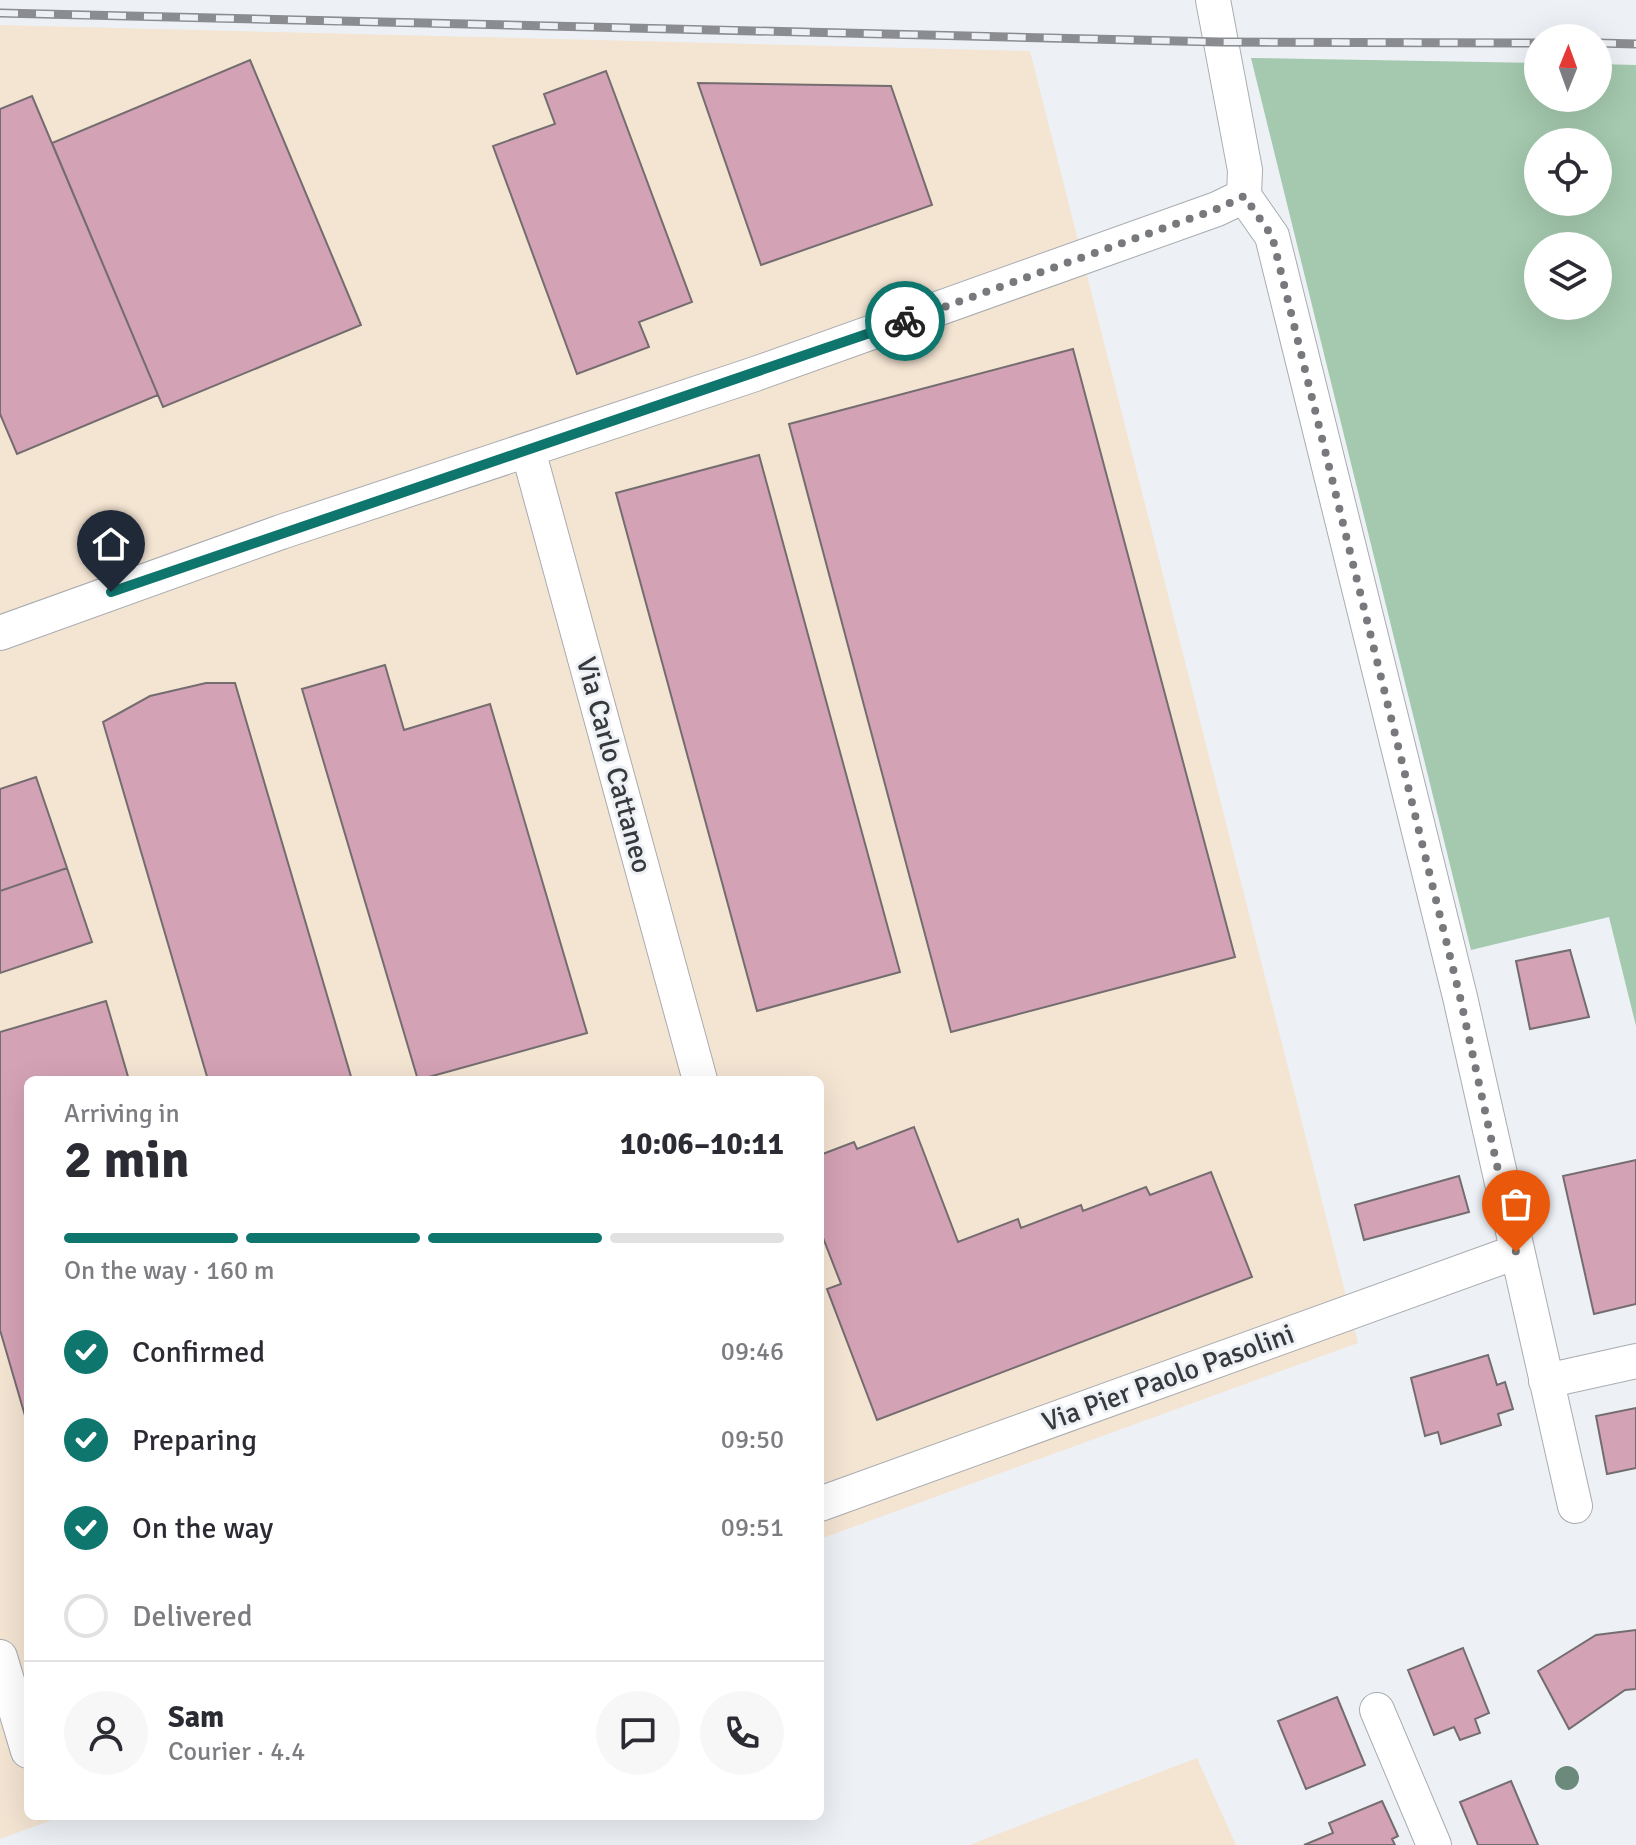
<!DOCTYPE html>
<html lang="en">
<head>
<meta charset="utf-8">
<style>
	:root { --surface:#fff; --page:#f7f7f7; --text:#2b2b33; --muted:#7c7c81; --line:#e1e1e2; --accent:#0f766e }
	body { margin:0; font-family:Signika,sans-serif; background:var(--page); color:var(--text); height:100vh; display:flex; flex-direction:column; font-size:30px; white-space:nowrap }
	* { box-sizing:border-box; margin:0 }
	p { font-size:26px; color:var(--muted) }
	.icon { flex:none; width:44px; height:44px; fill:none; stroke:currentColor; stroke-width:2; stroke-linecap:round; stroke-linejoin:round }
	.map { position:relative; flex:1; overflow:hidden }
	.panel { position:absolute; left:24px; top:1076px; width:800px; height:744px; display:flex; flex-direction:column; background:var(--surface); border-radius:12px; box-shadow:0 8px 32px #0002 }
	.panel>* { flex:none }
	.needle { width:52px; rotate:1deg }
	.buttons { position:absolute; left:1524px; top:24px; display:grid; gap:16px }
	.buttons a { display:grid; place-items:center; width:88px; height:88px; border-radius:50%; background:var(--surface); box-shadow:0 8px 32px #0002; font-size:40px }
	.pin { position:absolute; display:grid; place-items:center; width:68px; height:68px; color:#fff; margin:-82px -34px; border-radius:50% 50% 50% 0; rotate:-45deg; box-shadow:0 0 8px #0007 }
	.pin .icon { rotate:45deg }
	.courier { position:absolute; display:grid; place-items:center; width:80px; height:80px; margin:-40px; border:6px solid #0f766e; border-radius:50%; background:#fff; color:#222; box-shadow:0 2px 10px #0007 }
	.headline em { font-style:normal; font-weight:800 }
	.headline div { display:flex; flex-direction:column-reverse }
	.headline { display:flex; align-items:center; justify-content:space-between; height:136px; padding:0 40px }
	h1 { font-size:52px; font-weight:800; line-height:60px }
	.bar { display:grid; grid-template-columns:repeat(4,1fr); gap:12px 8px; align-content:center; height:96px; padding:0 40px }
	.bar i { height:10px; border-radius:6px; background:var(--line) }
	.bar .selected { background:var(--accent) }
	.bar p { grid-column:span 4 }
	.line { display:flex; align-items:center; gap:20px; padding:0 40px; border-top:2px solid var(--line) }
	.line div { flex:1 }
	.round { display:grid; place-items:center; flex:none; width:84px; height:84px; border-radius:42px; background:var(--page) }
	ol { padding:0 40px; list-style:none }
	li { display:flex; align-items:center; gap:24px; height:88px }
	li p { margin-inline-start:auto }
	li .icon { padding:8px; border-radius:50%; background:var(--accent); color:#fff; stroke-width:4 }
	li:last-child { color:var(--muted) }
	li i { width:44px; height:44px; border:4px solid var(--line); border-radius:50% }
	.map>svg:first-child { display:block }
</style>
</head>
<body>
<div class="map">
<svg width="1636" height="1845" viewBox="0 0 1636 1845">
	<rect width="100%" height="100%" fill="#edf1f6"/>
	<!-- industrial -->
	<path fill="#f4e4d2" d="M 0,25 L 1030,51 L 1358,1343 L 820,1539 L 820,1080 L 28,1080 L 28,1816 L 63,1816 L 0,1839 Z
		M 1197,1758 L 1236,1845 L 970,1845 L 990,1837 Z"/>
	<!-- green -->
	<path fill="#a4c9ae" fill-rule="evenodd" d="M 1251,58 L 1538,63 L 1538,98 L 1598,98 L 1598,64 L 1636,65 L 1636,1026 L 1609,917 L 1471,950 ZM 1538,142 L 1598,142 L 1598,202 L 1538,202 ZM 1538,246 L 1598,246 L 1598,306 L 1538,306 Z"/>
	<!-- building -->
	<path fill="#d4a2b5" stroke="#736d6f" stroke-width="2" d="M 250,60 L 361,325 L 163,407 L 52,143 Z
		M 606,71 L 692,302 L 639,322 L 649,347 L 577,374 L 493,146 L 555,124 L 544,94 Z
		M 698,83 L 891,86 L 932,205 L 761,265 Z
		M 32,96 L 158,395 L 17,454 L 0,414 L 0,109 Z
		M 1073,349 L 1235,957 L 951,1032 L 789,424 Z
		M 759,455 L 900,972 L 757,1011 L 616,493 Z
		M 385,665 L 404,730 L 490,704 L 587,1033 L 418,1080 L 302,689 Z
		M 206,683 L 235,683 L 352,1080 L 208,1080 L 103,722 L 150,696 Z
		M 36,777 L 67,868 L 0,891 L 0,789 Z
		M 67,868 L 92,942 L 0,973 L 0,891 Z
		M 1570,950 L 1589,1017 L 1530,1029 L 1516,961 Z
		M 106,1001 L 129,1080 L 28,1080 L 28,1426 L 0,1330 L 0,1032 Z
		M 914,1127 L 958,1242 L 1018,1219 L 1021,1228 L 1081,1205 L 1083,1211 L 1146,1187 L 1150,1195 L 1211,1172 L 1252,1277 L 877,1420 L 827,1289 L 841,1284 L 820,1230 L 820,1155 L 854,1142 L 857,1149 Z
		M 1636,1160 L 1636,1304 L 1594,1314 L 1563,1176 Z
		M 1459,1176 L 1469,1212 L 1364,1240 L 1355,1205 Z
		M 1488,1355 L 1497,1385 L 1505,1382 L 1513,1409 L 1498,1414 L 1501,1425 L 1441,1444 L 1438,1432 L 1425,1436 L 1411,1378 Z
		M 1636,1408 L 1636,1468 L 1607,1474 L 1596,1416 Z
		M 1636,1630 L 1636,1689 L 1625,1690 L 1569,1729 L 1538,1671 L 1596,1635 Z
		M 1463,1648 L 1489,1713 L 1475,1719 L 1480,1733 L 1460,1740 L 1454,1727 L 1434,1735 L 1408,1670 Z
		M 1337,1697 L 1365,1765 L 1306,1789 L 1278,1721 Z
		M 1511,1781 L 1538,1845 L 1478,1845 L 1460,1802 Z
		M 1382,1801 L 1398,1836 L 1392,1839 L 1395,1845 L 1304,1845 L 1333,1833 L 1329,1823 Z"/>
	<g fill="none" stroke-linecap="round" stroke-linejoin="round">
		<defs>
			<path id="street" d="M 1244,196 L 1272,236 L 1460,997 L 1575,1506
				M 528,450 L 700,1080
				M 0,633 L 281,532 L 755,374 L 1217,209 L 1244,196 L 1245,170 L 1213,0
				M 1546,1381 L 1636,1361
				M 820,1504 L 1516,1252
				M 0,1657 L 28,1751
				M 1377,1710 L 1434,1845"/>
		</defs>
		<!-- street casing -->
		<use href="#street" stroke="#a8acb0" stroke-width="36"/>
		<!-- street -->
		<use href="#street" stroke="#fff" stroke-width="34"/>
		<defs>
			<path id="rail" d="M 0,13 L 1220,42 L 1538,43
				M 1598,43 L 1636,44"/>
		</defs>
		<!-- rail casing -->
		<use href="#rail" stroke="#8a8c90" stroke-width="9"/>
		<!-- rail -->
		<use href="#rail" stroke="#edf1f6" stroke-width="6" stroke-dasharray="18" stroke-linecap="butt"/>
	</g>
	<!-- trees -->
	<circle fill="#6b8a7b" cx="1567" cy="1778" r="12"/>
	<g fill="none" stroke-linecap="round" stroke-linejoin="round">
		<!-- done -->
		<path stroke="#77797c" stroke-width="8" stroke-dasharray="0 14.4" d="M 905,321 L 1217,209 L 1244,196 L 1272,236 L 1460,997 L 1516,1252"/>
		<!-- route -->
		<path stroke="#0f766e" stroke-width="10" d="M 111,592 L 905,321"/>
	</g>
	<g text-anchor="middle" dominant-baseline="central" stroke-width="6" stroke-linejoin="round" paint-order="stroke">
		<!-- street labels -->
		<g font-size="28" fill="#38393b" stroke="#edf1f6">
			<text transform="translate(614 765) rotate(75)">Via Carlo Cattaneo</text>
			<text transform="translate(1168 1378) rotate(-20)">Via Pier Paolo Pasolini</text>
		</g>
	</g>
</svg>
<div class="buttons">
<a><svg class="needle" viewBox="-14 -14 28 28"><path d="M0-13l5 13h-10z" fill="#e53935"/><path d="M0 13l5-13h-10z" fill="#7c7c81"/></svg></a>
<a><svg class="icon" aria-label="locate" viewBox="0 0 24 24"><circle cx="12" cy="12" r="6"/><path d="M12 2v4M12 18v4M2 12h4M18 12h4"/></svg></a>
<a><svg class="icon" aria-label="layers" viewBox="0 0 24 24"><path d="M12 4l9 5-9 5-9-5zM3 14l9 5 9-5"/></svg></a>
</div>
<div class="pin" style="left:1516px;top:1252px;background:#ea580c"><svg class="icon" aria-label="bag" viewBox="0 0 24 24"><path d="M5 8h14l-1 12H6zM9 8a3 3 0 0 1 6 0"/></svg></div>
<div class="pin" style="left:111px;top:592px;background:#1f2937"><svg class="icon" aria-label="home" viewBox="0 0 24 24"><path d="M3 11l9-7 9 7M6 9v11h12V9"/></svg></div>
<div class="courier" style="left:905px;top:321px"><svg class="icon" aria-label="bike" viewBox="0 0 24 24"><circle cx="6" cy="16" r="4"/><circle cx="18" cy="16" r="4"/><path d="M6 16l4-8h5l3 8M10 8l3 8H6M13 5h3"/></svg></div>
<section class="panel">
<div class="headline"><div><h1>2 min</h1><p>Arriving in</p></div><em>10:06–10:11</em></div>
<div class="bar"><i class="selected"></i><i class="selected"></i><i class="selected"></i><i></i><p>On the way · 160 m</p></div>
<ol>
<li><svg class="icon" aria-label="check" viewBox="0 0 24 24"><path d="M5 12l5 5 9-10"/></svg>Confirmed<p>09:46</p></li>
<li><svg class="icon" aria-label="check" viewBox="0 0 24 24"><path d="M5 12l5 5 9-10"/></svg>Preparing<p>09:50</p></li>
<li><svg class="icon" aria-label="check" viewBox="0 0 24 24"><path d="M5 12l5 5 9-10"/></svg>On the way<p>09:51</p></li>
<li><i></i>Delivered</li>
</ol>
<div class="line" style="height:144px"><a class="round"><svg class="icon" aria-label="person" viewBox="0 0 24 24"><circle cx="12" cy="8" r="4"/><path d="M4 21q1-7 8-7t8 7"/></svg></a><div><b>Sam</b><p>Courier · 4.4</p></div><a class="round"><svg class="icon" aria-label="chat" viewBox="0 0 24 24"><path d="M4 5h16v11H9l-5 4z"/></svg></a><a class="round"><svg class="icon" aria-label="phone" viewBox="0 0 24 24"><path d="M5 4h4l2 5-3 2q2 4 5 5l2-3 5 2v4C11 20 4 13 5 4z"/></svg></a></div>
</section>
</div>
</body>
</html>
